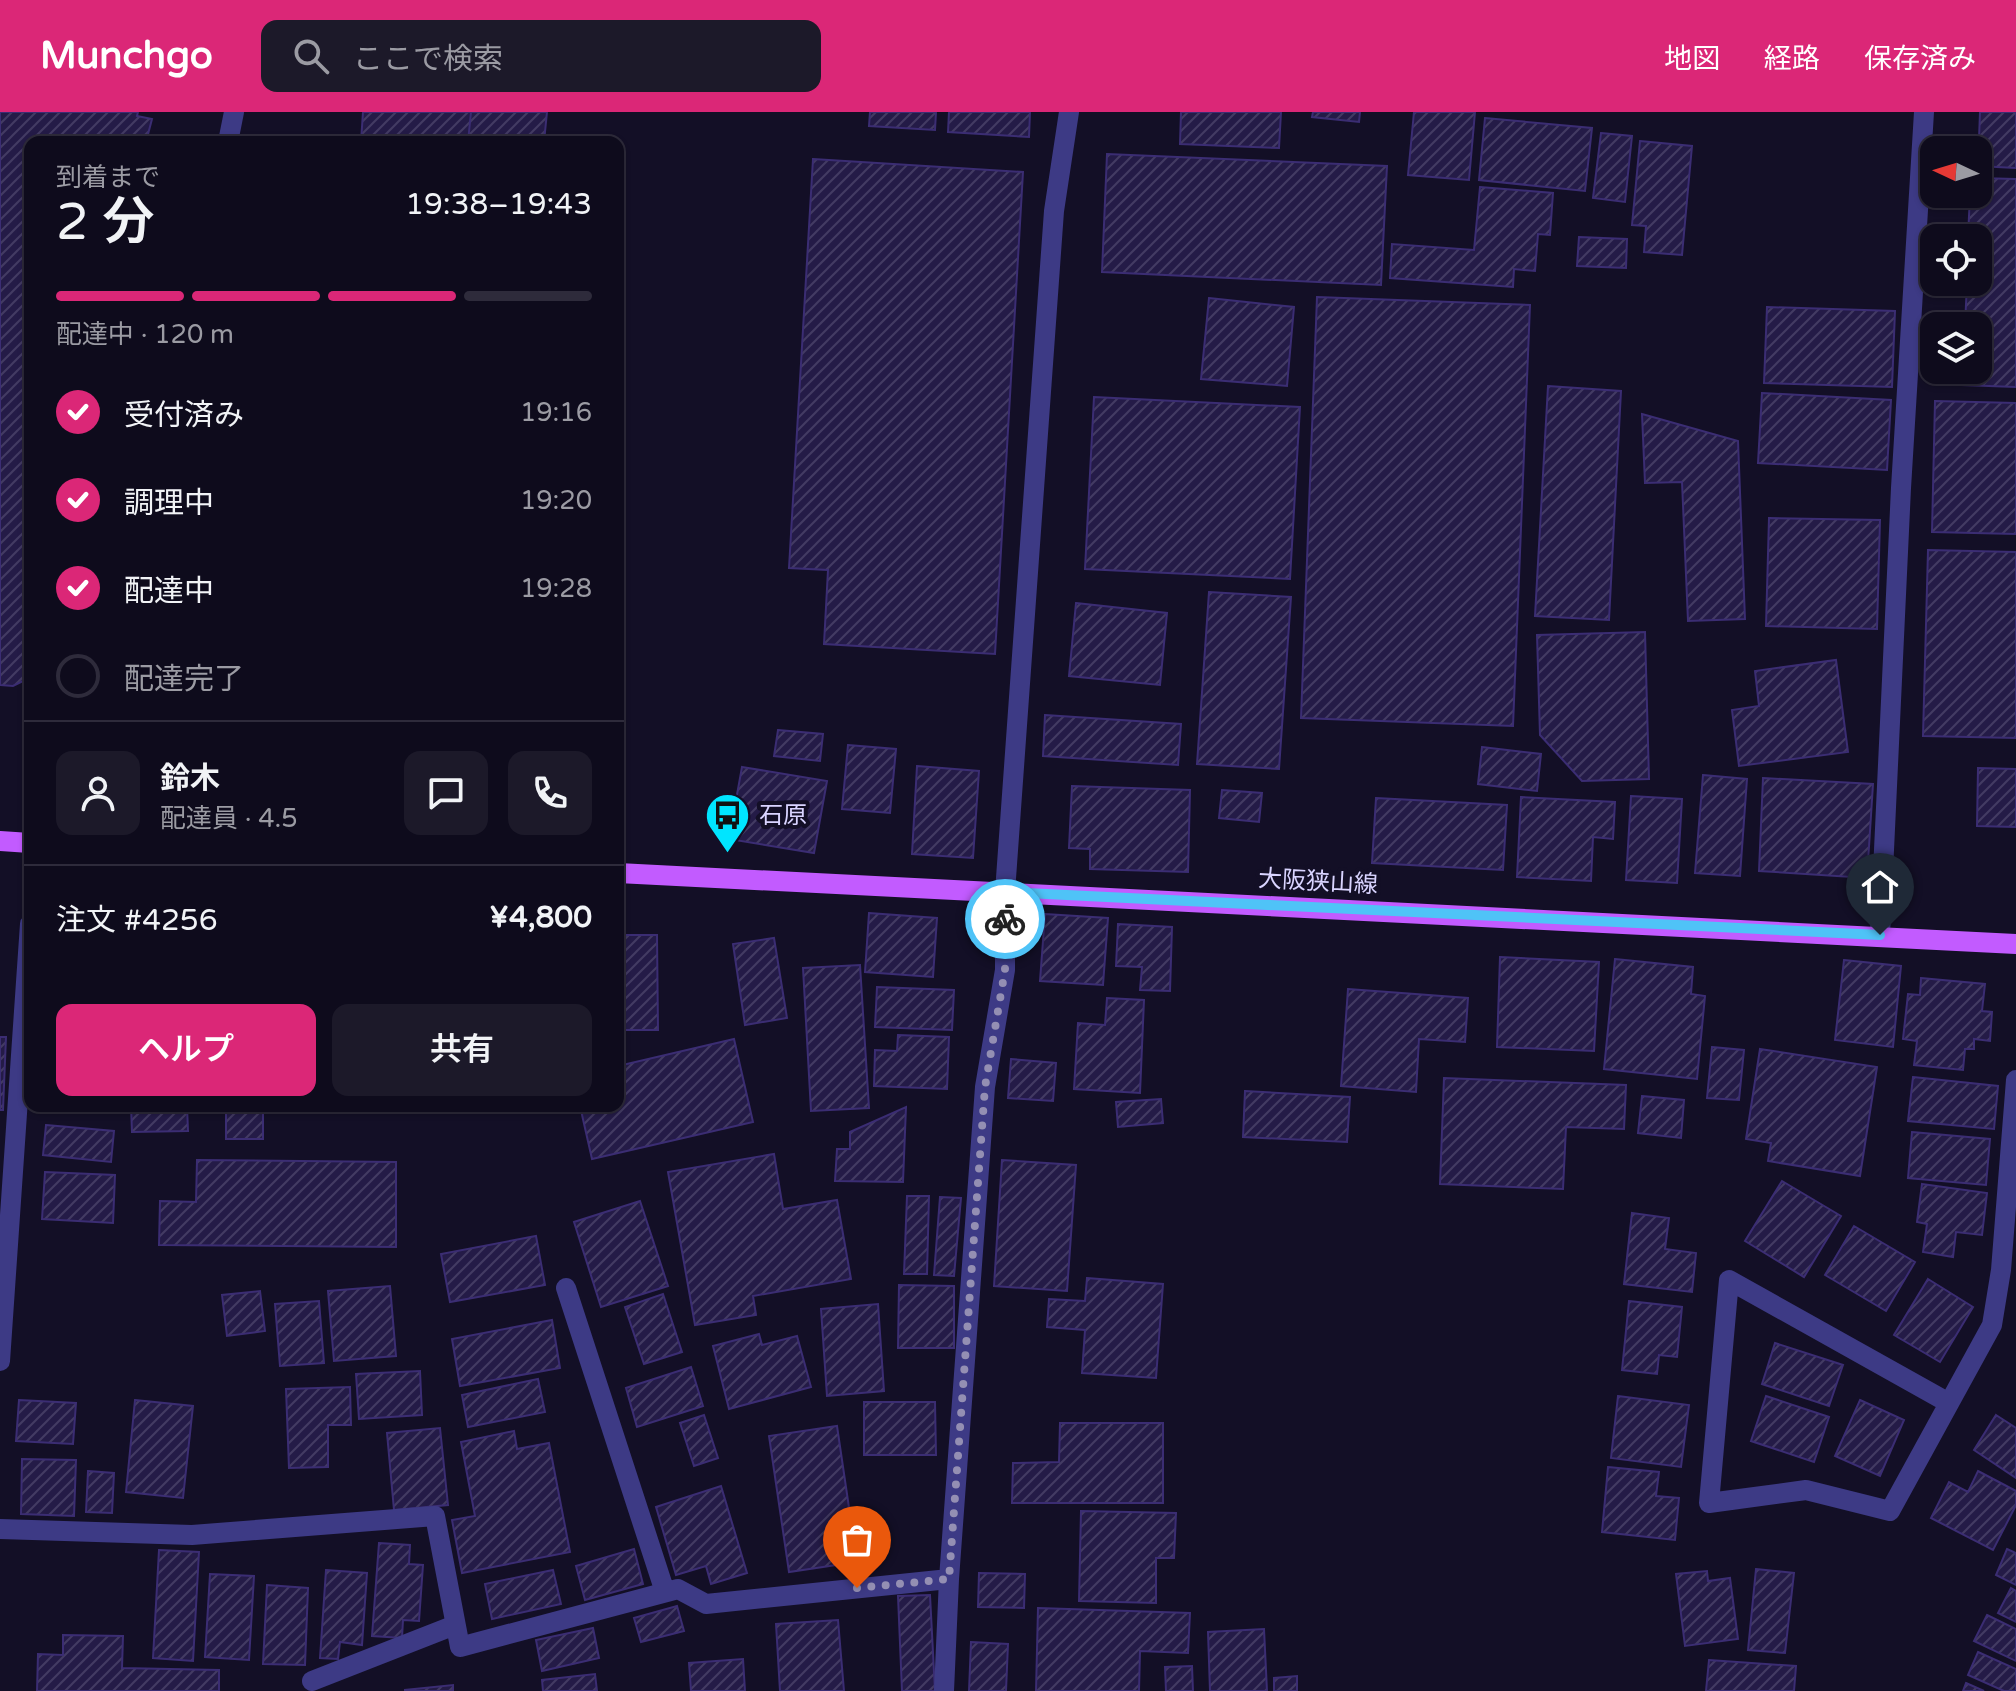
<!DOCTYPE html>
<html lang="ja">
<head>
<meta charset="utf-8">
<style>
	:root { --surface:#0e0b1c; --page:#1c1929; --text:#f1f3f6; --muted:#9b9ba3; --line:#2e2b3b; --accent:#db2777 }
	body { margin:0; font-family:"Varela Round","Noto Sans JP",sans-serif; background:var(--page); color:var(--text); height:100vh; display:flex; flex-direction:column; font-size:30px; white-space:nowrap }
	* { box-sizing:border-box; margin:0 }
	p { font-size:26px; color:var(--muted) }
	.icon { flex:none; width:44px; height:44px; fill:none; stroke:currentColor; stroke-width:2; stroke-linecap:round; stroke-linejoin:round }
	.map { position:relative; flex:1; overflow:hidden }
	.sheet { position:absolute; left:24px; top:24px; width:600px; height:976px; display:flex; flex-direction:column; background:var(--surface); border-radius:16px; box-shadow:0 2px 6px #0004,0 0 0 2px var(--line) }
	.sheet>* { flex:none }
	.needle { width:52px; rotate:274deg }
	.buttons { position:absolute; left:1920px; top:24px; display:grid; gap:16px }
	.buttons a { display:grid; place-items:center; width:72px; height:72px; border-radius:16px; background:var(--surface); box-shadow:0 2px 6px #0004,0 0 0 2px var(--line); font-size:40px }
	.pin { position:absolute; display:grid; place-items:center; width:68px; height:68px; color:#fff; margin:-82px -34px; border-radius:50% 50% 50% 0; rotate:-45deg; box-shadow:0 0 8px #0007 }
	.pin .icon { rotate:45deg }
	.courier { position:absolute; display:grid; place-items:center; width:80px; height:80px; margin:-40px; border:6px solid #4fc3f7; border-radius:50%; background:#fff; color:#222; box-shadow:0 2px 10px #0007 }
	.headline em { font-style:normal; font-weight:600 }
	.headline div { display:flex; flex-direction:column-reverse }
	.headline { display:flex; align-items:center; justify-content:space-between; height:136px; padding:0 32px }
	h1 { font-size:52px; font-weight:600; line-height:60px }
	.bar { display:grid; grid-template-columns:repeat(4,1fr); gap:12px 8px; align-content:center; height:96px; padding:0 32px }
	.bar i { height:10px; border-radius:6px; background:var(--line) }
	.bar .active { background:var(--accent) }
	.bar p { grid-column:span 4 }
	.line { display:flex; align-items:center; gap:20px; padding:0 32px; border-top:2px solid var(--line) }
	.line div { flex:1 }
	.round { display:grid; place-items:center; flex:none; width:84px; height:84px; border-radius:16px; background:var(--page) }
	ol { padding:0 32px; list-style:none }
	li { display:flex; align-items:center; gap:24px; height:88px }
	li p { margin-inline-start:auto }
	li .icon { padding:8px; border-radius:50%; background:var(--accent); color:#fff; stroke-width:4 }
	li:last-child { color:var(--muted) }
	li i { width:44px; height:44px; border:4px solid var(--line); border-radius:50% }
	.primary-button { display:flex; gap:16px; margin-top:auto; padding:16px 32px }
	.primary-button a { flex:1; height:92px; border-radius:16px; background:var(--accent); color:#fff; font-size:32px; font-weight:600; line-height:92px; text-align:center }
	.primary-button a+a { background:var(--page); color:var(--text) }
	header { display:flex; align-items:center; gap:48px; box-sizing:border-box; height:112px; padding:0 40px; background:var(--accent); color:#fff }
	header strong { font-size:38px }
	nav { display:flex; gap:44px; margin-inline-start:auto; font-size:28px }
	.search { width:560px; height:72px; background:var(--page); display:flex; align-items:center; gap:20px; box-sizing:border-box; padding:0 28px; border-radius:16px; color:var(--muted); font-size:30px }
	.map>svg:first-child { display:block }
</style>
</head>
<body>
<header>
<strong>Munchgo</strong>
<div class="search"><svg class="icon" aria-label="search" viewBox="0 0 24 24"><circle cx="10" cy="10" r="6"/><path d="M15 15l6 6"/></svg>ここで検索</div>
<nav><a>地図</a><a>経路</a><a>保存済み</a></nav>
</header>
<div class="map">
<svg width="2016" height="1579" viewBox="0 0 2016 1579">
	<defs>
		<pattern id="building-hatch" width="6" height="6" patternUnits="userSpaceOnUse" patternTransform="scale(2)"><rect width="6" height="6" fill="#241b47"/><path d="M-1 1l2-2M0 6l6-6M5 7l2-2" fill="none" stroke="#433b63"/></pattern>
	</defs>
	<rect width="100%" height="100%" fill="#130f26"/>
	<!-- building -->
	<path fill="url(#building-hatch)" stroke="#3b2d73" stroke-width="2" d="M 0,0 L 138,0 L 137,4 L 152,7 L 146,30 L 30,30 L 30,495 L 24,519 L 30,523 L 30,535 L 23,569 L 13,574 L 0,573 Z
		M 363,0 L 471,0 L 468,30 L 361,30 Z
		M 471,0 L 547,0 L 544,30 L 468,30 Z
		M 870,0 L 936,0 L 935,18 L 869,14 Z
		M 949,0 L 1030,0 L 1029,25 L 948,20 Z
		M 1181,0 L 1281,0 L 1279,36 L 1180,32 Z
		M 1313,0 L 1360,0 L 1359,10 L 1312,5 Z
		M 1414,0 L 1475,0 L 1469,68 L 1408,63 Z
		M 1980,0 L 2016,0 L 2016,56 L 1978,54 Z
		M 1485,6 L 1592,16 L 1585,79 L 1479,68 Z
		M 1601,21 L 1632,24 L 1625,90 L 1593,86 Z
		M 1640,29 L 1692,34 L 1682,143 L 1644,140 L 1646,114 L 1632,113 Z
		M 1107,42 L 1387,54 L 1381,173 L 1102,160 Z
		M 813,47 L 1023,60 L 995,542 L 824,532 L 828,458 L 789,456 Z
		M 1978,66 L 2016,67 L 2016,275 L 1962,273 L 1963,258 L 1978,258 L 1978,214 L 1965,214 L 1967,170 L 1978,170 L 1978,126 L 1968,126 L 1970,82 L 1978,82 Z
		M 1480,75 L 1553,81 L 1550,123 L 1538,122 L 1535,159 L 1514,157 L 1513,175 L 1390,166 L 1392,132 L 1474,138 Z
		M 1579,125 L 1627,127 L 1626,156 L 1577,154 Z
		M 1317,185 L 1530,193 L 1513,614 L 1301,606 Z
		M 1209,186 L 1294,195 L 1287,274 L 1201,267 Z
		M 1767,195 L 1895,199 L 1892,275 L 1764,271 Z
		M 1548,274 L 1621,279 L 1609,508 L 1535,504 Z
		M 1762,281 L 1891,288 L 1887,358 L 1758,351 Z
		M 1094,285 L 1300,295 L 1290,467 L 1085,457 Z
		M 1935,289 L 2016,291 L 2016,422 L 1932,420 Z
		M 1642,302 L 1738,329 L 1745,507 L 1688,509 L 1682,370 L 1645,371 Z
		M 1769,406 L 1880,408 L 1877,517 L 1766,514 Z
		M 1928,438 L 2016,440 L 2016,626 L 1923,624 Z
		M 1209,480 L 1291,485 L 1279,657 L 1197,652 Z
		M 1076,491 L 1167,501 L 1160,573 L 1069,564 Z
		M 1645,520 L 1649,667 L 1582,669 L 1540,623 L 1537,523 Z
		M 1836,548 L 1848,640 L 1739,654 L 1732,598 L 1759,594 L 1755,559 Z
		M 1045,603 L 1181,612 L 1178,653 L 1043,644 Z
		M 778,618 L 823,622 L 820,649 L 774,644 Z
		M 848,633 L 896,637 L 890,701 L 842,697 Z
		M 1482,635 L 1541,642 L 1537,679 L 1478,672 Z
		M 917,654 L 979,659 L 973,746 L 912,742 Z
		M 742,655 L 827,669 L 814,741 L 729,727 Z
		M 1978,656 L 2016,657 L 2016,715 L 1977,714 Z
		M 1703,663 L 1747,667 L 1740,764 L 1695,761 Z
		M 1763,666 L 1873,672 L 1867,766 L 1759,759 Z
		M 1072,674 L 1190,678 L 1188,760 L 1090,757 L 1090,737 L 1069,736 Z
		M 1222,678 L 1262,681 L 1259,710 L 1219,706 Z
		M 1631,684 L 1682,687 L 1677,771 L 1626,768 Z
		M 1521,685 L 1615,690 L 1613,727 L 1593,725 L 1591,769 L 1517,765 Z
		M 1376,686 L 1507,693 L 1503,758 L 1372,751 Z
		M 869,801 L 937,806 L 933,865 L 865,860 Z
		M 1045,802 L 1108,806 L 1103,873 L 1040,869 Z
		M 1118,812 L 1172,815 L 1170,879 L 1140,878 L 1142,855 L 1116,854 Z
		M 618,823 L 657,823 L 658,918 L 618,918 Z
		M 774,826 L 787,906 L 745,913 L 733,832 Z
		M 1500,845 L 1599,850 L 1594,939 L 1497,935 Z
		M 1615,847 L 1693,855 L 1691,882 L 1705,884 L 1697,967 L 1604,957 Z
		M 1844,848 L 1901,854 L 1893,935 L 1835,928 Z
		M 860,853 L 869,996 L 811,999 L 803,856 Z
		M 1921,866 L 1985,872 L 1982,899 L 1992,900 L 1990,929 L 1974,927 L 1974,937 L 1965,937 L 1963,958 L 1914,953 L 1917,929 L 1903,927 L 1908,882 L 1920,883 Z
		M 877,875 L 954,878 L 952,918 L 875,915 Z
		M 1348,877 L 1468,886 L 1465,930 L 1419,927 L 1416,980 L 1341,974 Z
		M 1107,886 L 1144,888 L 1140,981 L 1074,977 L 1078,911 L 1105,913 Z
		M 898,923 L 949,925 L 947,977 L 874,974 L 875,938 L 897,939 Z
		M 0,925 L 6,925 L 3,998 L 0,998 Z
		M 734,927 L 753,1010 L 592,1047 L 580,994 L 618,994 L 618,954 Z
		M 1712,935 L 1744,938 L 1739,988 L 1707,986 Z
		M 1760,937 L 1877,955 L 1860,1064 L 1768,1049 L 1771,1031 L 1746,1027 Z
		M 1011,947 L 1056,951 L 1053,989 L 1008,986 Z
		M 1913,965 L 1998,974 L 1994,1017 L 1908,1009 Z
		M 1444,966 L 1626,973 L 1624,1017 L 1566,1015 L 1563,1077 L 1440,1072 Z
		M 1245,979 L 1350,985 L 1347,1030 L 1243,1025 Z
		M 1642,984 L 1684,988 L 1681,1026 L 1638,1021 Z
		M 1161,987 L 1163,1011 L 1118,1015 L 1116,990 Z
		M 131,994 L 187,994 L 188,1019 L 132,1020 Z
		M 226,994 L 263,994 L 263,1027 L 226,1027 Z
		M 906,995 L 903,1070 L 835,1069 L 837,1037 L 850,1037 L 850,1020 Z
		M 46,1013 L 114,1019 L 111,1050 L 43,1043 Z
		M 1912,1020 L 1990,1027 L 1986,1073 L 1908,1066 Z
		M 774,1042 L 783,1097 L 837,1088 L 851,1167 L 753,1184 L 756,1203 L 695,1213 L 668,1060 Z
		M 197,1048 L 396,1050 L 396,1135 L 159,1133 L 160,1089 L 196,1090 Z
		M 1002,1048 L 1076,1053 L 1067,1179 L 994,1174 Z
		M 45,1060 L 115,1063 L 113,1111 L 42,1107 Z
		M 1782,1069 L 1841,1104 L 1804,1165 L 1745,1129 Z
		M 1922,1072 L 1987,1081 L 1982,1123 L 1956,1120 L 1953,1145 L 1923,1140 L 1927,1112 L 1917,1110 Z
		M 907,1084 L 929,1084 L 927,1162 L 904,1162 Z
		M 940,1085 L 961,1086 L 954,1164 L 934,1163 Z
		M 640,1089 L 668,1174 L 601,1195 L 574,1110 Z
		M 1632,1101 L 1669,1106 L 1665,1137 L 1696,1141 L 1692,1180 L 1624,1172 Z
		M 1854,1114 L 1915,1150 L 1886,1199 L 1825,1163 Z
		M 536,1124 L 545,1173 L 450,1190 L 441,1142 Z
		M 1087,1166 L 1163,1172 L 1156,1266 L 1082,1261 L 1085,1218 L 1047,1215 L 1049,1187 L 1085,1189 Z
		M 1928,1167 L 1973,1195 L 1940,1250 L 1894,1223 Z
		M 899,1173 L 954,1174 L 954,1236 L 898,1236 Z
		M 390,1174 L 396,1244 L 334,1249 L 328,1179 Z
		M 260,1179 L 265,1219 L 227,1224 L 222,1183 Z
		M 663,1182 L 682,1240 L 644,1252 L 625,1195 Z
		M 319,1189 L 324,1251 L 280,1254 L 275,1192 Z
		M 1629,1189 L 1682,1195 L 1677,1245 L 1659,1243 L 1657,1262 L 1622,1258 Z
		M 878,1192 L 884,1279 L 827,1284 L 821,1197 Z
		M 552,1208 L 560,1256 L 460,1274 L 452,1227 Z
		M 759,1222 L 762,1233 L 797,1224 L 811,1275 L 729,1297 L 713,1234 Z
		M 1775,1231 L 1843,1253 L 1829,1294 L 1762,1272 Z
		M 691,1255 L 703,1294 L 637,1315 L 626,1276 Z
		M 420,1259 L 422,1303 L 359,1307 L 356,1262 Z
		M 538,1267 L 545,1300 L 468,1315 L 462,1283 Z
		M 350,1275 L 351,1313 L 328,1313 L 328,1355 L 289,1356 L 286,1277 Z
		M 1618,1284 L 1689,1293 L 1681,1355 L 1611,1346 Z
		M 1766,1284 L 1829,1305 L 1814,1350 L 1751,1329 Z
		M 19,1288 L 76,1291 L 73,1332 L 16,1329 Z
		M 135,1288 L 193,1294 L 183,1386 L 126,1380 Z
		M 1860,1288 L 1904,1308 L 1880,1364 L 1835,1344 Z
		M 864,1290 L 935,1290 L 936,1343 L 864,1343 Z
		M 704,1303 L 718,1346 L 694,1354 L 680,1311 Z
		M 1996,1303 L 2016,1316 L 2016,1366 L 1974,1338 Z
		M 1060,1311 L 1163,1311 L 1163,1391 L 1012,1391 L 1013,1351 L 1059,1350 Z
		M 837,1314 L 857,1450 L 789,1460 L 769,1324 Z
		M 440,1316 L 448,1393 L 394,1398 L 387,1321 Z
		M 514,1319 L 517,1337 L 549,1331 L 570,1440 L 462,1461 L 452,1408 L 475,1404 L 461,1330 Z
		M 22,1347 L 76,1348 L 74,1404 L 21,1402 Z
		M 1608,1355 L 1659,1360 L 1656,1384 L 1679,1386 L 1675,1428 L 1602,1420 Z
		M 88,1359 L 114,1361 L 112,1401 L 86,1400 Z
		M 1978,1359 L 2016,1379 L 2016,1393 L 1993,1438 L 1931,1406 L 1949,1370 L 1968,1380 Z
		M 721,1374 L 747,1461 L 711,1472 L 706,1454 L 676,1463 L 656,1395 Z
		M 1081,1399 L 1176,1401 L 1174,1446 L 1156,1446 L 1156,1491 L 1079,1489 Z
		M 379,1431 L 410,1433 L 409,1452 L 423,1453 L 419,1509 L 403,1508 L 402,1526 L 372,1524 Z
		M 634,1437 L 643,1472 L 585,1488 L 576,1454 Z
		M 2007,1437 L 2016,1441 L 2016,1473 L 1996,1463 Z
		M 159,1438 L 199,1440 L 193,1549 L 153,1546 Z
		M 1756,1457 L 1794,1461 L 1785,1541 L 1748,1538 Z
		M 326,1458 L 367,1461 L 362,1533 L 340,1530 L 338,1547 L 320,1546 Z
		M 553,1458 L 561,1492 L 492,1507 L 485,1472 Z
		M 1707,1459 L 1708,1469 L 1730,1466 L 1738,1527 L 1685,1534 L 1676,1462 Z
		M 979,1461 L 1025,1462 L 1024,1496 L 978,1495 Z
		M 210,1462 L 254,1464 L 249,1548 L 205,1545 Z
		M 267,1473 L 308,1476 L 305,1553 L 263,1552 Z
		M 2011,1476 L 2016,1479 L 2016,1510 L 1998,1501 Z
		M 930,1483 L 935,1579 L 902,1579 L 898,1484 Z
		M 677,1494 L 684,1519 L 641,1530 L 634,1506 Z
		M 1038,1496 L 1190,1501 L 1188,1541 L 1140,1539 L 1139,1579 L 1036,1579 Z
		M 1987,1503 L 2016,1517 L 2016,1549 L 1974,1529 Z
		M 838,1508 L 844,1579 L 780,1579 L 776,1512 Z
		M 593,1516 L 599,1546 L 542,1559 L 536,1528 Z
		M 1264,1517 L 1267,1579 L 1210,1579 L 1208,1520 Z
		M 63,1523 L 123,1524 L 122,1556 L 219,1558 L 219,1579 L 37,1579 L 38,1542 L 63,1543 Z
		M 971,1530 L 1008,1532 L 1006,1579 L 969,1579 Z
		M 1978,1540 L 2016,1557 L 2016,1579 L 2004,1579 L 1968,1563 Z
		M 743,1547 L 745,1579 L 691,1579 L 689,1551 Z
		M 1709,1548 L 1796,1554 L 1794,1579 L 1706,1579 Z
		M 1192,1554 L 1193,1579 L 1166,1579 L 1165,1555 Z
		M 595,1562 L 597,1579 L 543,1579 L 542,1568 Z
		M 1297,1564 L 1297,1579 L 1274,1579 L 1274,1566 Z
		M 1966,1571 L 1984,1579 L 1963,1579 Z
		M 453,1573 L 453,1579 L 405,1579 L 405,1578 Z"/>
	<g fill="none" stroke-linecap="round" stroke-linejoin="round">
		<!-- minor -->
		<path stroke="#3d3a85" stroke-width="20" d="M 1880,823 L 1901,376 L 1924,0
			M 566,1176 L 665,1480
			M 0,1249 L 30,812
			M 1949,1291 L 1729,1168 L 1709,1391 L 1806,1378 L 1890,1399 L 1992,1213 L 2001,1158 L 2016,968
			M 0,1417 L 192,1423 L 435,1404 L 460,1535 L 678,1477 L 706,1492 L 949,1467
			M 312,1569 L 455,1513
			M 944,1579 L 949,1467 L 985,975 L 1005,858 L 1005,780 L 1054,99 L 1069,0"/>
		<!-- tertiary -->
		<path stroke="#3d3a85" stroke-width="20" d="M 228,30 L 234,0"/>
		<!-- primary -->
		<path stroke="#c25bff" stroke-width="20" d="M 0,729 L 30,731
			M 618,761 L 2016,832"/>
	</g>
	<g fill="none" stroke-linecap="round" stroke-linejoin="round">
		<!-- done -->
		<path stroke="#948fb3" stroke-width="8" stroke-dasharray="0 14.4" d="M 857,1476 L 949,1467 L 985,975 L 1005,858 L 1005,807"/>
		<!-- route -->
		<path stroke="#4fc3f7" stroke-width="10" d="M 1005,807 L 1005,780 L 1880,823"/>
	</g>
	<!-- icons -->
	<defs>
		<symbol id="bus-pin" viewBox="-11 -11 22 30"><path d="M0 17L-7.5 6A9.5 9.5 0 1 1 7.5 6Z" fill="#00e5ff" stroke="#130f26"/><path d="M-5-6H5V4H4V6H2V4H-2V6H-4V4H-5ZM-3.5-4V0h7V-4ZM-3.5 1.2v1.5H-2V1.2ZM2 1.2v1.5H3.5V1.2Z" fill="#111"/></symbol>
	</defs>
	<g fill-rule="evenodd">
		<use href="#bus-pin" x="702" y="678" width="51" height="69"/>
	</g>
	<g text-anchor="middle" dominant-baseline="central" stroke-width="8" stroke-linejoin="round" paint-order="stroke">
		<!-- poi labels -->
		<g font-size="24" fill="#d9d4ff" stroke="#130f26" text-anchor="start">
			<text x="759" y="703">石原</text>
		</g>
		<!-- street labels -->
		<g font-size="24" fill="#d9d4ff" stroke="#130f26">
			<text transform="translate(1318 770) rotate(3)">大阪狭山線</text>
		</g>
	</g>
</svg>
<div class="buttons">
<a><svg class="needle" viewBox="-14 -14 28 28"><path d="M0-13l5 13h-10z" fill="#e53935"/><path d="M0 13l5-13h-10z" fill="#9b9ba3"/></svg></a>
<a><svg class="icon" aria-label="locate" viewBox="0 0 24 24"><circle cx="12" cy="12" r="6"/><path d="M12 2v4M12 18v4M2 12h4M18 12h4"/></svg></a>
<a><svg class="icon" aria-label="layers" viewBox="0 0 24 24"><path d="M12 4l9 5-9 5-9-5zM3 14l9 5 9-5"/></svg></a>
</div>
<div class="pin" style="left:857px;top:1476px;background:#ea580c"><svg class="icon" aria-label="bag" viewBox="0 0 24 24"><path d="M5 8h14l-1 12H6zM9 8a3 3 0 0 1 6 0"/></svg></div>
<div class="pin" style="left:1880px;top:823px;background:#1f2937"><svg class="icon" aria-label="home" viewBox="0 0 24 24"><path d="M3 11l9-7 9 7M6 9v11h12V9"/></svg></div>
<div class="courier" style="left:1005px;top:807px"><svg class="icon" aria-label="bike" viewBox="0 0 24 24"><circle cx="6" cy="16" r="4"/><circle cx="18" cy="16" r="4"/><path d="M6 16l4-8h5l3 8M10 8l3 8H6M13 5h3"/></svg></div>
<section class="sheet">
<div class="headline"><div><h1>2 分</h1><p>到着まで</p></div><em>19:38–19:43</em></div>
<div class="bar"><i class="active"></i><i class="active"></i><i class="active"></i><i></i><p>配達中 · 120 m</p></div>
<ol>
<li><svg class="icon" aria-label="check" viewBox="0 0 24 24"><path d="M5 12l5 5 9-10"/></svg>受付済み<p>19:16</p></li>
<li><svg class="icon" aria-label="check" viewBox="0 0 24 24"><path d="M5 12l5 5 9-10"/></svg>調理中<p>19:20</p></li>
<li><svg class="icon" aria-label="check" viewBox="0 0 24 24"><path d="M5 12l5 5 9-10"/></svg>配達中<p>19:28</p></li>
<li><i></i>配達完了</li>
</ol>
<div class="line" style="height:144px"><a class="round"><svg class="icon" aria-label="person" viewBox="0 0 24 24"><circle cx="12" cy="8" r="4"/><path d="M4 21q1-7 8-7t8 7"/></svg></a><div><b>鈴木</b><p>配達員 · 4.5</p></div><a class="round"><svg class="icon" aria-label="chat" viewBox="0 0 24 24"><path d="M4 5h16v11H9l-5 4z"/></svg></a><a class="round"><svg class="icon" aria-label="phone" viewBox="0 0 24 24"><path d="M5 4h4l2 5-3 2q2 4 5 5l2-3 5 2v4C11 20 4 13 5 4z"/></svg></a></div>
<div class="line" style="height:104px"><div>注文 #4256</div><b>¥4,800</b></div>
<div class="primary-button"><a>ヘルプ</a><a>共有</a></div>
</section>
</div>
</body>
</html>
